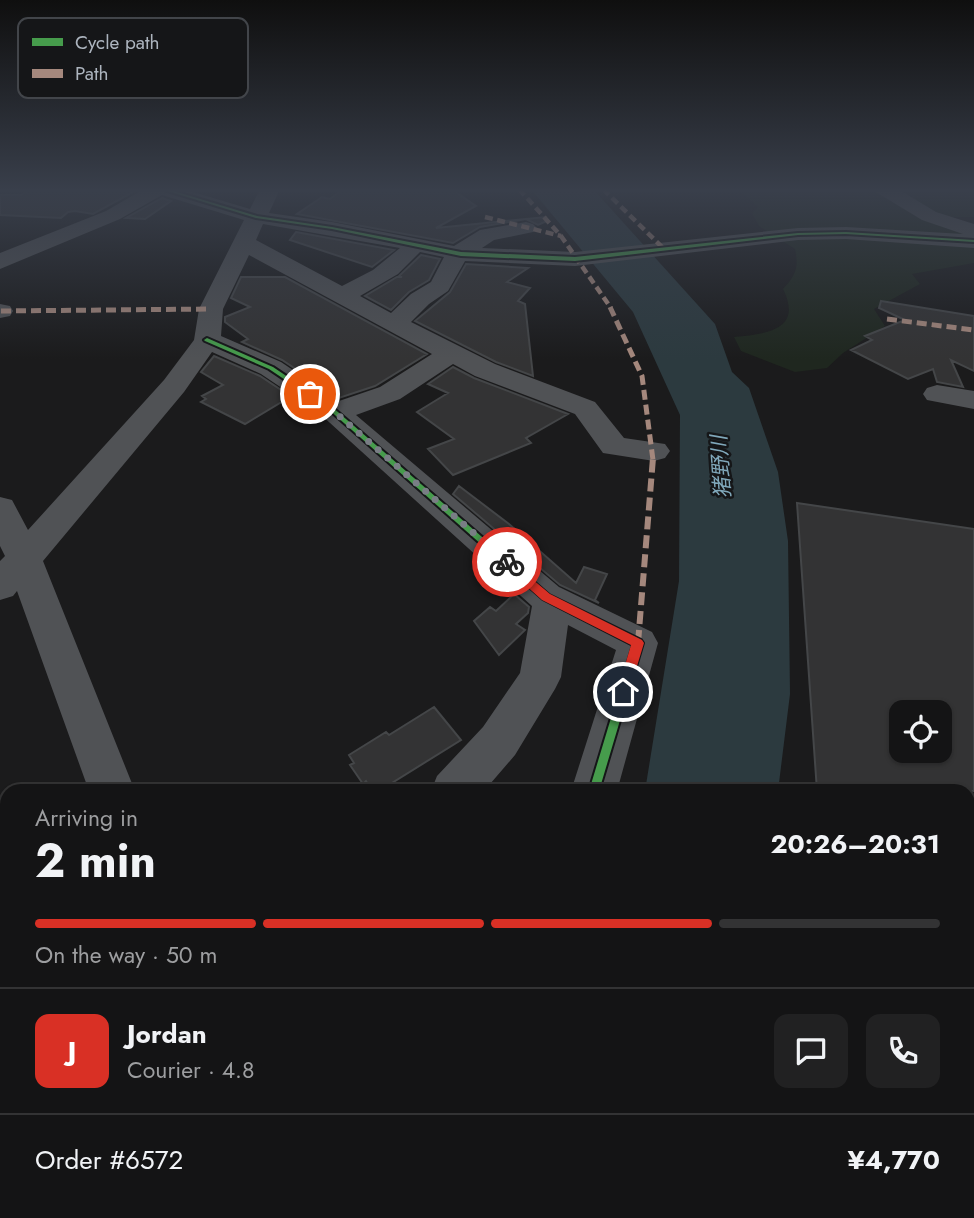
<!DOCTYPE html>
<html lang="en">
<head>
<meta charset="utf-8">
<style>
	:root { --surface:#141415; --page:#212122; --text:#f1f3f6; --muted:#9d9ea0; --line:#333334; --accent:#d93025 }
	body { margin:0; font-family:Jost,"Noto Sans JP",sans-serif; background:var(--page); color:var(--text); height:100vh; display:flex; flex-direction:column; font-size:26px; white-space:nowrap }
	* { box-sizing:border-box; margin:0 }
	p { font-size:23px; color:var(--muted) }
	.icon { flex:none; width:38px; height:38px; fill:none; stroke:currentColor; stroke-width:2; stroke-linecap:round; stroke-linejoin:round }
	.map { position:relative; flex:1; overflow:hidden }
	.sheet { position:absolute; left:0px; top:784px; width:975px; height:434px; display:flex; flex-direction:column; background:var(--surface); border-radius:21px 21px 0 0; box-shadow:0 2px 5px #0004,0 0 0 2px var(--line) }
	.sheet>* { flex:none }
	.controls { position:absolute; left:889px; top:700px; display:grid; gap:14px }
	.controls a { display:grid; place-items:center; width:63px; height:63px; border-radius:14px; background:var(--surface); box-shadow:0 2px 5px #0004,0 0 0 2px var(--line); font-size:35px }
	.pin { position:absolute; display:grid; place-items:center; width:60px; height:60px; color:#fff; margin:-30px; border:4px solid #fff; border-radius:50%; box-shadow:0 2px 7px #0007 }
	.courier { position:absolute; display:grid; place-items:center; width:70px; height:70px; margin:-35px; border:5px solid #d93025; border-radius:50%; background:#fff; color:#222; box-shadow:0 2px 9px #0007 }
	.summary em { font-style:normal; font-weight:700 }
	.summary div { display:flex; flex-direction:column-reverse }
	.summary { display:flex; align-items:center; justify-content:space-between; height:119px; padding:0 35px }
	h1 { font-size:46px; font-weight:700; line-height:52px }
	.bar { display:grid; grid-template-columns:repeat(4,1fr); gap:10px 7px; align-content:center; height:84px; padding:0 35px }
	.bar i { height:9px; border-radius:5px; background:var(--line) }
	.bar .current { background:var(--accent) }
	.bar p { grid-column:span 4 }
	.line { display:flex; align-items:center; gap:18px; padding:0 35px; border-top:2px solid var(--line) }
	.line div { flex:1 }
	.round { display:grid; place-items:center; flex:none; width:74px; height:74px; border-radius:14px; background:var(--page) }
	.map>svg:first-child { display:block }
</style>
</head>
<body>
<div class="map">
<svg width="974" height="1218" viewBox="0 0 974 1218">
	<rect width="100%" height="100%" fill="#1b1b1c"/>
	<!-- green -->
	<path fill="#1f271f" d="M 739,189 L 974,189 L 974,217 L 945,217 L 974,227 L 974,263 L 912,274 L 920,284 L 874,309 L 885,326 L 843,353 L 827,368 L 795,372 L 741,351 L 734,337 C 764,334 804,331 783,289 C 796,275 799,267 795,249 L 759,226 L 752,213 L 758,207 Z"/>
	<!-- water -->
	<path fill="#2c3a3f" d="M 531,189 L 593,189 L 715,324 L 732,372 L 749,388 L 778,472 L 788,541 L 790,694 L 778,791 L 645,791 L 679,581 L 680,415 L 633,312 Z
		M 425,1211 L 677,1211 L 675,1218 L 420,1218 Z"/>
	<!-- building -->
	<path fill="#333334" stroke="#444648" stroke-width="2" fill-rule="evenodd" d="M 30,189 L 124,189 L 137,190 L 93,214 L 75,211 L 68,212 L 61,218 L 0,215 L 0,195 L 21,195 Z
		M 343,189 L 451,189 L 476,206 L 436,228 L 546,217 L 547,221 L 538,225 L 526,219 L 480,227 L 453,243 L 297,214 L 322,197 L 330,199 Z
		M 162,198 L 171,201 L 145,219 L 126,218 Z
		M 296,232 L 394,250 L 372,267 L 290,240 Z
		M 421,255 L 440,259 L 429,280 L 409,292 L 391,310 L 365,296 L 397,277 L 402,277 L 399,276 Z
		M 466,264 L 528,268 L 507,282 L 530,288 L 518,301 L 525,304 L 533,376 L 496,362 L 415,321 L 450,292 Z
		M 241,277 L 285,277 L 427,354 L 375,386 L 339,398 L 282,360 L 242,342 L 248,339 L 225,322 L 225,317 L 250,307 L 231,298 Z
		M 881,301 L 974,316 L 974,371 L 951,360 L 963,387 L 937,382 L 933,369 L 908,379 L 851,350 L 872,340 L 865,336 L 905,320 L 879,308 Z
		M 214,356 L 260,376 L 302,404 L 294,408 L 285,400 L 245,424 L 201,402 L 206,399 L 202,396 L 223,385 L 201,372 Z
		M 453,367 L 474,378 L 568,414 L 526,438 L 531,443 L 453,475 L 428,449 L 454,439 L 417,412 L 448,393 L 428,384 Z
		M 459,486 L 509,524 L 576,583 L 584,567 L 607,574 L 595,600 L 599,603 L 560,585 L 453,494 Z
		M 797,503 L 974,529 L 974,791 L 817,791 ZM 901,712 L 940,712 L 940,751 L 901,751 Z
		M 514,594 L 529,607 L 528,613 L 516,624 L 525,630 L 499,655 L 474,621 L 490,607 L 496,611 Z
		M 434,707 L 461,740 L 379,791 L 372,791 L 366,781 L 363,784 L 350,765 L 354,763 L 349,755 L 386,732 L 389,735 Z"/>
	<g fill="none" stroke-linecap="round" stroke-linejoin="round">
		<!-- minor -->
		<path fill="#505255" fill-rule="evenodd" d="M 144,189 L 183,189 L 250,209 L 260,189 L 280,189 L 269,213 L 332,222 L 454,246 L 480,230 L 526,222 L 533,224 L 537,228 L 533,232 L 494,240 L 482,248 L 575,252 L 798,228 L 846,227 L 963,234 L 922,220 L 871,189 L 898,189 L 936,212 L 974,224 L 974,248 L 846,239 L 798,240 L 575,266 L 465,261 L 448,291 L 429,304 L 411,322 L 495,364 L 595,402 L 624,438 L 665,444 L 670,451 L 665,458 L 654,461 L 603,453 L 575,414 L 475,376 L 453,364 L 400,399 L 356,415 L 559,587 L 652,632 L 658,643 L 617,791 L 571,791 L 616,650 L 568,625 L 561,677 L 555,689 L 515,755 L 484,791 L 431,791 L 437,776 L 483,727 L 520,673 L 532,606 L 319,413 L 261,374 L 212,352 L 184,392 L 43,561 L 135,791 L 89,791 L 17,591 L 13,596 L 0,600 L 0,561 L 5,556 L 0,546 L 0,497 L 12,500 L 28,530 L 164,380 L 194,340 L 199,309 L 244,220 L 162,195 L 120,219 L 0,269 L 0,253 L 106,211 ZM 263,224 L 400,248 L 373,270 L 342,286 L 256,240 ZM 420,252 L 444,257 L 431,282 L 411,294 L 391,313 L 360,296 L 398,274 ZM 249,255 L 432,354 L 380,387 L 339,401 L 281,362 L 221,336 L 223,309 Z
			M 0,304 L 10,306 L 13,311 L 10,316 L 0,318 Z
			M 937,385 L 974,391 L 974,409 L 927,400 L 923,394 L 927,388 Z
			M 238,1211 L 304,1211 L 306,1218 L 240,1218 Z
			M 335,1211 L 403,1211 L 400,1218 L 332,1218 Z"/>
		<!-- quiet-far3 -->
		<path stroke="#a5887d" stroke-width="4.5" stroke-dasharray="8 4.5" stroke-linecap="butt" d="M 519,189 L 561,236 L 611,308
			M 603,189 L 664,249
			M 485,217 L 561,236"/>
		<!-- quiet-far2 -->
		<path stroke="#a5887d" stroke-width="5" stroke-dasharray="10 5" stroke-linecap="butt" d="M 610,307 L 642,376 L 653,460
			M 1,311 L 211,309
			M 887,319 L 974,330"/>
		<!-- quiet-far1 -->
		<path stroke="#a5887d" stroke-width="6" stroke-dasharray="13 6" stroke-linecap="butt" d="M 638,643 L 653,458"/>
		<!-- quiet -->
		<path stroke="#a5887d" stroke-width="10" stroke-dasharray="21 10" stroke-linecap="butt" d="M 180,1218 L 185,1211"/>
		<defs>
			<path id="cycleway" d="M 161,189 L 167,189 L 257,216 L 332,227 L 461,252 L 575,257 L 798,233 L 846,232 L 974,240 L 974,242 L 846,234 L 798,235 L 575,261 L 461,256 L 332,229 L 256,218 Z
				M 207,338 L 273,367 L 331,406 L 549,595 L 641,640 L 643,643 L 599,791 L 589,791 L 633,645 L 543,599 L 327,408 L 269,369 L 205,341 L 204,340 Z"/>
		</defs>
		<!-- cycleway casing -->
		<use href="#cycleway" stroke="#151618" stroke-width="4"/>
		<!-- cycleway -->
		<use href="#cycleway" fill="#469c4c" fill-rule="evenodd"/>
	</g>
	<!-- sky -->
	<linearGradient id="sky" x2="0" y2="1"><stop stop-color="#0f0f0f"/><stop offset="0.53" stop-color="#393f4b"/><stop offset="1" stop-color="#393f4b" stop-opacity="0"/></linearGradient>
	<rect width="974" height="359" fill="url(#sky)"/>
	<!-- route -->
	<path fill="#d93025" d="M 507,558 L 550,594 L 642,640 L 644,643 L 628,696 L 623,698 L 617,692 L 631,645 L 542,600 L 503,565 L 501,562 Z"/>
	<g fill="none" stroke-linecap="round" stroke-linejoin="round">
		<!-- done -->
		<path stroke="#797e85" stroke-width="7" stroke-dasharray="0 12.6" d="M 310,394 L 329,407 L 507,562"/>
	</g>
	<g text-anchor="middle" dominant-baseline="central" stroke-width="5" stroke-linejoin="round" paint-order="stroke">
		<!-- water labels -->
		<g font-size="21" font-style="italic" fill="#80a8bb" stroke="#151618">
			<text transform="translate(721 467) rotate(-94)">猪野川</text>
		</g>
	</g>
	<!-- legend -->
	<rect x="18" y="18" width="230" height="80" rx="10" fill="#151618" stroke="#42454a" stroke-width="2"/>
	<rect x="32" y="38" width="31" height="8" fill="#469c4c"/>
	<rect x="32" y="69" width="31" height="9" fill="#a5887d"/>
	<g font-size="19" fill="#acb4be">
		<text x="75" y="49">Cycle path</text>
		<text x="75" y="80">Path</text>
	</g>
</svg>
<div class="controls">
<a><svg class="icon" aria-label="locate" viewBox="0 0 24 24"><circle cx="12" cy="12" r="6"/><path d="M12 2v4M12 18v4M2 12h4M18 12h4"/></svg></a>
</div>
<div class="pin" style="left:310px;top:394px;background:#ea580c"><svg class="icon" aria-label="bag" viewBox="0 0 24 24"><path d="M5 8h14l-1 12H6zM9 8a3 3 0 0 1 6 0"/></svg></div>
<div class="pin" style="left:623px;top:692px;background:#1f2937"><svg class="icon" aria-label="home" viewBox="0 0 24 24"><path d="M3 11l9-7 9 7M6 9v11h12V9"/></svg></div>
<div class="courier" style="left:507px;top:562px"><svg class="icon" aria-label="bike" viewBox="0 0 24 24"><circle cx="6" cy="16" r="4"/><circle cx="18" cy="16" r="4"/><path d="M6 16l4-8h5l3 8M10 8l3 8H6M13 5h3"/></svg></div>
<section class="sheet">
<div class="summary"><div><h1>2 min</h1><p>Arriving in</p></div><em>20:26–20:31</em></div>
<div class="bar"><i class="current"></i><i class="current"></i><i class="current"></i><i></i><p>On the way · 50 m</p></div>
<div class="line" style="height:126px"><b class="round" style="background:var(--accent);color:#fff">J</b><div><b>Jordan</b><p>Courier · 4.8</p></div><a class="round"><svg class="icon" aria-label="chat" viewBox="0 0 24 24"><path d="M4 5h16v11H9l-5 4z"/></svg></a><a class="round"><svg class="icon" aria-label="phone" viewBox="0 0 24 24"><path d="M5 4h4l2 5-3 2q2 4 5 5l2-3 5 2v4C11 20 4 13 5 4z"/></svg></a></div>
<div class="line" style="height:91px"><div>Order #6572</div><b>¥4,770</b></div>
</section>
</div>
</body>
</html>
